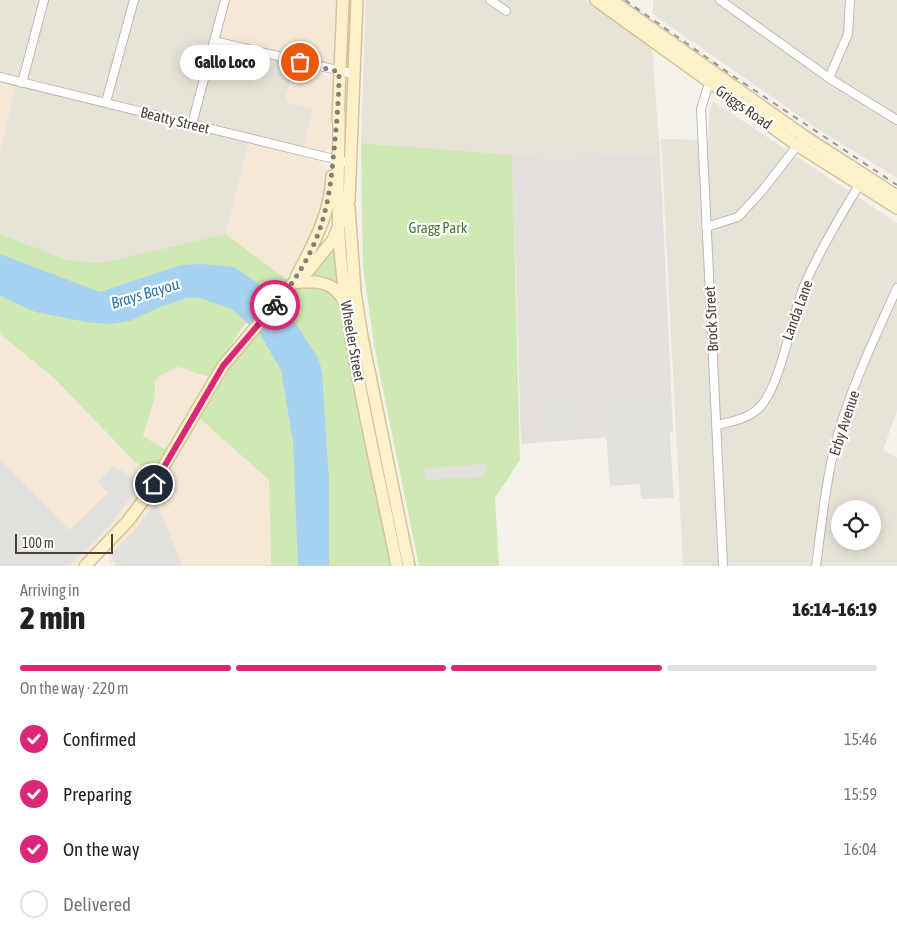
<!DOCTYPE html>
<html lang="en">
<head>
<meta charset="utf-8">
<style>
	:root { --surface:#fff; --page:#f6f6f6; --text:#222; --muted:#767676; --line:#e0e0e0; --accent:#db2777 }
	body { margin:0; font-family:"Asap Condensed",sans-serif; background:var(--page); color:var(--text); height:100vh; display:flex; flex-direction:column; font-size:19px; white-space:nowrap }
	* { box-sizing:border-box; margin:0 }
	p { font-size:16px; color:var(--muted) }
	.icon { flex:none; width:28px; height:28px; fill:none; stroke:currentColor; stroke-width:2; stroke-linecap:round; stroke-linejoin:round }
	.map { position:relative; height:566px; overflow:hidden }
	.drawer { display:flex; flex-direction:column; background:var(--surface); flex:1 }
	.drawer>* { flex:none }
	.tools { position:absolute; left:831px; top:500px; display:grid; gap:10px }
	.tools a { display:grid; place-items:center; width:50px; height:50px; border-radius:50%; background:var(--surface); box-shadow:0 2px 12px #0003; font-size:25px }
	.scale { position:absolute; left:15px; bottom:12px; width:98px; box-sizing:border-box; padding-left:5px; border:2px solid #484238; border-top:0; font-size:14px; line-height:18px; white-space:nowrap; color:#484238; -webkit-text-stroke:4px #fff; paint-order:stroke }
	.pin { position:absolute; display:grid; place-items:center; width:42px; height:42px; color:#fff; margin:-21px; border:2px solid #fff; border-radius:50%; box-shadow:0 1px 5px #0007 }
	.courier { position:absolute; display:grid; place-items:center; width:50px; height:50px; margin:-25px; border:4px solid #db2777; border-radius:50%; background:#fff; color:#222; box-shadow:0 1px 6px #0007 }
	.bubble { position:absolute; height:35px; border-radius:18px; background:var(--surface); box-shadow:0 2px 12px #0003; font-size:16px; font-weight:800; line-height:35px; text-align:center }
	.head em { font-style:normal; font-weight:800 }
	.head div { display:flex; flex-direction:column-reverse }
	.head { display:flex; align-items:center; justify-content:space-between; height:85px; padding:0 20px }
	h1 { font-size:32px; font-weight:800; line-height:38px }
	.bar { display:grid; grid-template-columns:repeat(4,1fr); gap:8px 5px; align-content:center; height:60px; padding:0 20px }
	.bar i { height:6px; border-radius:4px; background:var(--line) }
	.bar .selected { background:var(--accent) }
	.bar p { grid-column:span 4 }
	ol { padding:0 20px; list-style:none }
	li { display:flex; align-items:center; gap:15px; height:55px }
	li p { margin-inline-start:auto }
	li .icon { padding:5px; border-radius:50%; background:var(--accent); color:#fff; stroke-width:4 }
	li:last-child { color:var(--muted) }
	li i { width:28px; height:28px; border:2px solid var(--line); border-radius:50% }
	.map>svg:first-child { display:block }
</style>
</head>
<body>
<div class="map">
<svg width="897" height="566" viewBox="0 0 897 566">
	<rect width="100%" height="100%" fill="#f4f1ea"/>
	<!-- residential -->
	<path fill="#e8e3d8" fill-rule="evenodd" d="M 0,0 L 222,0 L 212,45 L 295,65 L 285,101 L 313,109 L 303,150 L 0,73 Z
		M 366,0 L 586,0 L 652,49 L 660,154 L 556,159 L 361,143 Z
		M 653,0 L 897,0 L 897,178 L 815,127 L 653,14 Z
		M 16,84 L 249,143 L 226,234 L 100,263 L 68,260 L 0,234 L 0,150 Z
		M 714,102 L 897,223 L 897,411 L 883,450 L 897,458 L 897,566 L 683,566 L 661,139 L 708,140 L 710,108 ZM 840,509 L 872,509 L 872,541 L 840,541 Z"/>
	<!-- commercial -->
	<path fill="#f6e8d6" d="M 228,0 L 338,0 L 335,60 L 330,65 L 220,40 L 219,37 Z
		M 295,65 L 318,71 L 334,80 L 330,147 L 323,153 L 303,150 L 313,110 L 285,101 Z
		M 0,80 L 16,84 L 0,150 Z
		M 249,143 L 318,161 L 328,167 L 329,173 L 319,224 L 301,260 L 287,280 L 226,234 Z
		M 0,334 L 54,378 L 135,462 L 154,472 L 132,507 L 79,566 L 0,566 Z
		M 178,367 L 209,377 L 166,450 L 143,436 L 155,396 L 155,381 L 159,376 Z
		M 199,419 L 269,480 L 271,566 L 112,566 L 106,553 L 132,526 L 155,496 Z"/>
	<!-- industrial -->
	<path fill="#e4e0db" d="M 660,154 L 673,432 L 521,444 L 512,155 L 556,159 Z"/>
	<!-- green -->
	<path fill="#d0e8b3" d="M 361,143 L 512,155 L 520,460 L 495,498 L 499,566 L 419,566 L 375,350 L 363,267 Z
		M 0,234 L 68,260 L 100,263 L 226,234 L 287,280 L 242,328 L 209,377 L 178,367 L 159,376 L 155,381 L 155,396 L 143,436 L 166,450 L 154,472 L 135,462 L 54,378 L 0,334 Z
		M 333,246 L 336,248 L 339,285 L 336,286 L 310,278 L 308,275 Z
		M 302,286 L 322,286 L 339,299 L 394,566 L 263,566 L 271,565 L 269,480 L 200,419 L 230,367 L 295,291 Z"/>
	<!-- parking -->
	<path fill="#e3e1de" d="M 667,392 L 674,498 L 641,499 L 640,484 L 610,486 L 604,406 L 615,394 Z
		M 566,395 L 578,406 L 580,436 L 542,439 L 541,398 Z
		M 0,459 L 69,530 L 108,493 L 98,482 L 114,466 L 141,483 L 109,527 L 69,566 L 0,566 Z
		M 486,464 L 486,473 L 480,477 L 426,480 L 424,468 Z
		M 156,502 L 183,566 L 116,566 L 111,554 L 136,529 Z"/>
	<!-- water -->
	<path fill="#a7d3f0" d="M 0,254 L 100,292 L 181,265 L 201,264 L 234,267 L 257,283 L 296,324 L 318,358 L 322,371 L 329,481 L 329,566 L 298,566 L 293,442 L 281,370 L 261,336 L 232,309 L 200,298 L 187,298 L 160,307 L 130,321 L 109,324 L 86,322 L 35,312 L 0,296 Z"/>
	<g fill="none" stroke-linecap="round" stroke-linejoin="round">
		<defs>
			<path id="minor" d="M 490,0 L 506,11
				M 720,0 L 829,78 L 897,120
				M 214,41 L 354,74
				M 0,77 L 350,163
				M 829,78 L 848,34 L 850,0
				M 713,79 L 707,89 L 701,109 L 723,566
				M 22,83 L 44,0
				M 106,102 L 134,0
				M 192,124 L 225,0
				M 706,227 L 738,217 L 762,191 L 800,142
				M 717,425 C 734,421 753,418 764,402 C 783,374 791,319 804,286 C 820,250 840,216 861,182
				M 816,566 C 822,522 826,477 838,434 C 853,383 876,335 897,288"/>
			<path id="secondary" d="M 596,0 L 797,145 L 897,208
				M 611,0 L 804,136 L 897,196
				M 339,113 C 339,162 336,212 341,261 C 351,364 377,465 397,566
				M 338,120 L 343,0
				M 349,207 L 355,292 L 362,337 L 409,566
				M 296,277 C 314,243 330,215 332,176
				M 294,283 C 315,280 335,281 344,302
				M 85,566 L 128,521 L 145,498 L 223,366 L 292,284 L 308,271 L 333,240 L 349,200 L 357,0"/>
		</defs>
		<!-- minor casing -->
		<use href="#minor" stroke="#c0b9ac" stroke-width="10"/>
		<!-- secondary casing -->
		<use href="#secondary" stroke="#d4c49a" stroke-width="14"/>
		<!-- minor -->
		<use href="#minor" stroke="#fff" stroke-width="8"/>
		<!-- secondary -->
		<use href="#secondary" stroke="#fef1ca" stroke-width="11"/>
		<!-- rail -->
		<path stroke="#989898" stroke-width="2" stroke-dasharray="6 6" stroke-linecap="butt" d="M 625,0 L 733,76 L 897,185"/>
	</g>
	<g fill="none" stroke-linecap="round" stroke-linejoin="round">
		<!-- done -->
		<path stroke="#847f76" stroke-width="5" stroke-dasharray="0 9" d="M 275,305 C 314,258 328,220 333,160 C 336,130 339,102 339,72 L 300,62"/>
		<!-- route -->
		<path stroke="#db2777" stroke-width="6" d="M 154,484 L 223,366 L 275,305"/>
	</g>
	<g text-anchor="middle" dominant-baseline="central" stroke-width="4.5" stroke-linejoin="round" paint-order="stroke">
		<!-- street labels -->
		<g font-size="15" fill="#484238" stroke="#fff">
			<text transform="translate(744 107) rotate(35)">Griggs Road</text>
			<text transform="translate(175 120) rotate(14)">Beatty Street</text>
			<text transform="translate(797 310) rotate(-70)">Landa Lane</text>
			<text transform="translate(711 319) rotate(-93)">Brock Street</text>
			<text transform="translate(353 341) rotate(80)">Wheeler Street</text>
			<text transform="translate(844 423) rotate(-72)">Erby Avenue</text>
		</g>
		<!-- park labels -->
		<g font-size="15" fill="#497a2b" stroke="#fff">
			<text x="438" y="227">Gragg Park</text>
		</g>
		<!-- water labels -->
		<g font-size="16" font-style="italic" fill="#2f78ac" stroke="#fff">
			<text transform="translate(145 293) rotate(-17)">Brays Bayou</text>
		</g>
	</g>
</svg>
<div class="tools">
<a><svg class="icon" aria-label="locate" viewBox="0 0 24 24"><circle cx="12" cy="12" r="6"/><path d="M12 2v4M12 18v4M2 12h4M18 12h4"/></svg></a>
</div>
<div class="scale">100 m</div>
<div class="pin" style="left:300px;top:62px;background:#ea580c"><svg class="icon" aria-label="bag" viewBox="0 0 24 24"><path d="M5 8h14l-1 12H6zM9 8a3 3 0 0 1 6 0"/></svg></div>
<div class="pin" style="left:154px;top:484px;background:#1f2937"><svg class="icon" aria-label="home" viewBox="0 0 24 24"><path d="M3 11l9-7 9 7M6 9v11h12V9"/></svg></div>
<div class="courier" style="left:275px;top:305px"><svg class="icon" aria-label="bike" viewBox="0 0 24 24"><circle cx="6" cy="16" r="4"/><circle cx="18" cy="16" r="4"/><path d="M6 16l4-8h5l3 8M10 8l3 8H6M13 5h3"/></svg></div>
<div class="bubble" style="left:180px;top:45px;width:90px">Gallo Loco</div>
</div>
<section class="drawer">
<div class="head"><div><h1>2 min</h1><p>Arriving in</p></div><em>16:14–16:19</em></div>
<div class="bar"><i class="selected"></i><i class="selected"></i><i class="selected"></i><i></i><p>On the way · 220 m</p></div>
<ol>
<li><svg class="icon" aria-label="check" viewBox="0 0 24 24"><path d="M5 12l5 5 9-10"/></svg>Confirmed<p>15:46</p></li>
<li><svg class="icon" aria-label="check" viewBox="0 0 24 24"><path d="M5 12l5 5 9-10"/></svg>Preparing<p>15:59</p></li>
<li><svg class="icon" aria-label="check" viewBox="0 0 24 24"><path d="M5 12l5 5 9-10"/></svg>On the way<p>16:04</p></li>
<li><i></i>Delivered</li>
</ol>
</section>
</body>
</html>
